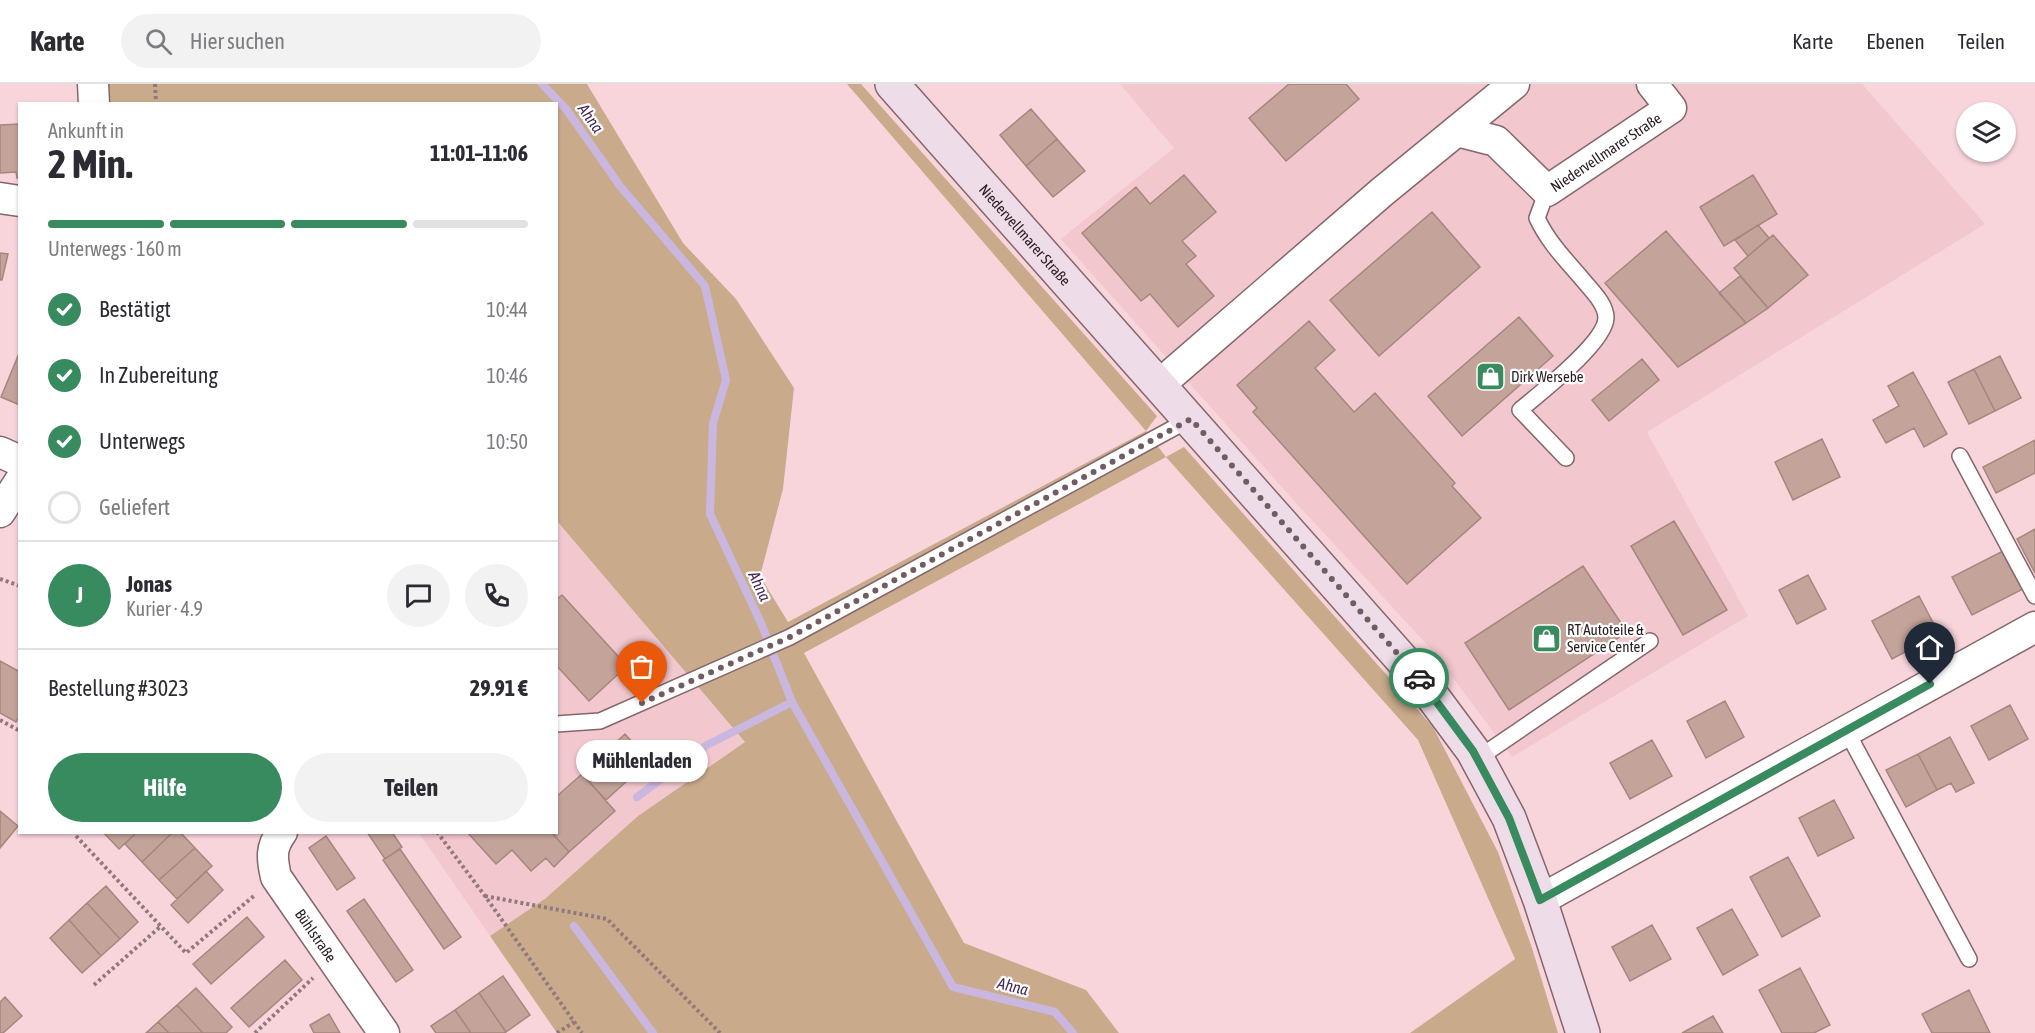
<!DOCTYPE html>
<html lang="de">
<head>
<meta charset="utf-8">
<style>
	:root { --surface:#fff; --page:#f2f2f3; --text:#2b2b33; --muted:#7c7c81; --line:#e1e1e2; --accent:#378b5f }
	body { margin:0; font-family:"Asap Condensed",sans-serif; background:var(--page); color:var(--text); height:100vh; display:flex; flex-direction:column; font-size:22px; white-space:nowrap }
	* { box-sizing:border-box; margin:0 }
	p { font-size:20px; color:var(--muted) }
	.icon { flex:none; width:33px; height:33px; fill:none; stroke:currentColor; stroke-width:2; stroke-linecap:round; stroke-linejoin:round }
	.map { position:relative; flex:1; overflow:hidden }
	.side { position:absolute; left:18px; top:18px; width:540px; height:732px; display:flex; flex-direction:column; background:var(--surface); border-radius:0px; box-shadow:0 2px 4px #0004 }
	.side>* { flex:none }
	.controls { position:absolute; left:1956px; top:18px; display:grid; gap:12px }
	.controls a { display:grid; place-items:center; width:60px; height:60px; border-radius:50%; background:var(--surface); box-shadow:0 2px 4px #0004; font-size:30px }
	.pin { position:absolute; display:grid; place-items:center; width:51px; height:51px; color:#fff; margin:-62px -26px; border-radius:50% 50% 50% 0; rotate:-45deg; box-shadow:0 0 6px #0007 }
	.pin .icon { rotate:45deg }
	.courier { position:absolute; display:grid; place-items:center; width:60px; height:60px; margin:-30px; border:4px solid #378b5f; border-radius:50%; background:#fff; color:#222; box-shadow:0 2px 8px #0007 }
	.bubble { position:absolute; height:42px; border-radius:21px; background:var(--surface); box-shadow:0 2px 4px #0004; font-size:20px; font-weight:700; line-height:42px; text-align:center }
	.headline em { font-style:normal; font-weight:700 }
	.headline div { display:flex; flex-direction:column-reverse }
	.headline { display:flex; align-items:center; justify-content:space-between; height:102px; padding:0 30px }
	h1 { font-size:39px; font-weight:700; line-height:45px }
	.bar { display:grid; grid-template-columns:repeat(4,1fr); gap:9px 6px; align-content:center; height:72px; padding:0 30px }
	.bar i { height:8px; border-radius:4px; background:var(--line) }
	.bar .active { background:var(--accent) }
	.bar p { grid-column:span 4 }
	.line { display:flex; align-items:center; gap:15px; padding:0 30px; border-top:2px solid var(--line) }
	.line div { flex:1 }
	.round { display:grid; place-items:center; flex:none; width:63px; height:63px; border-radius:32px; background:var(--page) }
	ol { padding:0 30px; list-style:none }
	li { display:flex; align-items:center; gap:18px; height:66px }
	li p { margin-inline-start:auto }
	li .icon { padding:6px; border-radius:50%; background:var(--accent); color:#fff; stroke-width:4 }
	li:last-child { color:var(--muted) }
	li i { width:33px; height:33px; border:3px solid var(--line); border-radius:50% }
	.action { display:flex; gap:12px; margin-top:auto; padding:12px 30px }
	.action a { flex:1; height:69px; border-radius:36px; background:var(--accent); color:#fff; font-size:24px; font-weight:700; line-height:69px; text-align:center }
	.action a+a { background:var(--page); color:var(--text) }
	header { display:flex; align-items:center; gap:36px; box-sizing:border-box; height:84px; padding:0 30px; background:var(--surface); border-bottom:2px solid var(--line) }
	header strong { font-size:28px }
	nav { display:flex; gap:33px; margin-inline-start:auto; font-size:21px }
	.search { width:420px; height:54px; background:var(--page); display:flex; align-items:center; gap:15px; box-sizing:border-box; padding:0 21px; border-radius:33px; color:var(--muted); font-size:22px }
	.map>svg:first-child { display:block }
</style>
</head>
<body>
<header>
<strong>Karte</strong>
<div class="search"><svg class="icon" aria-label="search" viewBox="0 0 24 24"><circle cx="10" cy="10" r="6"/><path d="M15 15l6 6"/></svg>Hier suchen</div>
<nav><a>Karte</a><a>Ebenen</a><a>Teilen</a></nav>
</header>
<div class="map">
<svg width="2035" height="949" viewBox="0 0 2035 949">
	<rect width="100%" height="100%" fill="#f8d5db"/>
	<!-- built -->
	<path fill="#f2c7ce" d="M 1120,0 L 1862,0 L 1985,140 L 1647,348 L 1748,532 L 1512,673 L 1433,567 L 1297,420 L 1061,155 L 1174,64 Z
		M 557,437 L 745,658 L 638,732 L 546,814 L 490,852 L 419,749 L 556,748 Z"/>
	<!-- green -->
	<path fill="#c9ab8c" d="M 109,0 L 587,0 L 683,159 L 736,215 L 794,304 L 783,405 L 760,492 L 788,538 L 1146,347 L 847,0 L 861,0 L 1157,332 L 1146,347 L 1166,373 L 1184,363 L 1433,643 L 1498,768 L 1532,864 L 1558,949 L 1410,949 L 1515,875 L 1418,656 L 1166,373 L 804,569 L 964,859 L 1086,906 L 1119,949 L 557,949 L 490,852 L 546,814 L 638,732 L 745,658 L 557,437 L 556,20 L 110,20 Z"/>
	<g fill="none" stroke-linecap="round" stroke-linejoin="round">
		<!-- stream -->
		<path stroke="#cab7df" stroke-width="8" d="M 542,0 L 566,25 L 620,102 L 705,202 L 726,296 L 713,339 L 710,430 L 761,539 L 792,618 L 953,903 L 1055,928 L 1073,949
			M 637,713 L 707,661 L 792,618
			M 574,842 L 653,949"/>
	</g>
	<!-- building -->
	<path fill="#c3a39a" stroke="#a5877e" stroke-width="1.5" d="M 1289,0 L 1346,0 L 1359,15 L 1286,77 L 1249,34 Z
		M 1031,25 L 1057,55 L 1026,82 L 1000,51 Z
		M 20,40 L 20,94 L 17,94 L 16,88 L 0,89 L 0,41 Z
		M 1057,55 L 1085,87 L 1053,113 L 1026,82 Z
		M 1184,91 L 1216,128 L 1182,157 L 1196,172 L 1186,180 L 1214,212 L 1178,243 L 1150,210 L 1141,217 L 1082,149 L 1136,103 L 1150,120 Z
		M 1753,91 L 1777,130 L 1724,162 L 1700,123 Z
		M 1432,128 L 1480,183 L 1379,272 L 1330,216 Z
		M 1758,141 L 1769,154 L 1748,172 L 1735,156 Z
		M 1666,147 L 1746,239 L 1678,283 L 1605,199 Z
		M 1773,151 L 1808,191 L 1768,224 L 1734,184 Z
		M 0,169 L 8,170 L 2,196 L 0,196 Z
		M 1740,192 L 1768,224 L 1746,239 L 1719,209 Z
		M 1519,233 L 1553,272 L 1462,352 L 1428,312 Z
		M 1309,237 L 1335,266 L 1315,284 L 1354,328 L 1375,309 L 1455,399 L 1452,402 L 1481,434 L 1407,500 L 1253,328 L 1257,324 L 1237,301 Z
		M 20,267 L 20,321 L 1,313 Z
		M 2000,272 L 2021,314 L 1995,327 L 1974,285 Z
		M 1642,275 L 1659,296 L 1609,337 L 1592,316 Z
		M 1974,285 L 1995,327 L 1969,340 L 1948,298 Z
		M 1913,288 L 1947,350 L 1924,363 L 1914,344 L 1886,359 L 1873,336 L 1899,322 L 1888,302 Z
		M 1822,355 L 1840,393 L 1793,416 L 1775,378 Z
		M 2035,356 L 2035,389 L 1996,409 L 1983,383 Z
		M 1674,437 L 1727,526 L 1683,551 L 1631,462 Z
		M 2035,445 L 2035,489 L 2017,455 Z
		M 2003,467 L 2023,505 L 1972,531 L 1952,493 Z
		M 1583,482 L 1627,548 L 1509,626 L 1465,559 Z
		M 1808,491 L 1826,525 L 1797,540 L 1779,506 Z
		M 562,511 L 627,582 L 589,617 L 556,581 L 556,516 Z
		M 1919,512 L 1939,550 L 1892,575 L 1872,537 Z
		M 0,577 L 20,588 L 20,632 L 16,638 L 0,629 Z
		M 1725,617 L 1744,653 L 1706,674 L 1687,637 Z
		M 2010,621 L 2028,655 L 1989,676 L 1971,642 Z
		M 625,650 L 649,677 L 606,716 L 582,690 Z
		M 1950,653 L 1974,699 L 1956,708 L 1951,699 L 1937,706 L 1918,670 Z
		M 1652,656 L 1672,692 L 1630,715 L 1610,679 Z
		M 1918,670 L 1937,706 L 1906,723 L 1886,686 Z
		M 582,690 L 615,727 L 569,768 L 551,748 L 556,748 L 556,713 Z
		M 1834,716 L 1854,754 L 1818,772 L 1799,734 Z
		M 0,727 L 18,742 L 0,764 Z
		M 103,748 L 137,748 L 119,765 Z
		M 137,748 L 173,748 L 142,778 L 125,760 Z
		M 173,748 L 180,748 L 195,764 L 159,796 L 142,778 Z
		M 367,748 L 392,748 L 402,763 L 385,775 Z
		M 467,748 L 551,748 L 569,768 L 554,783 L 546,774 L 531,787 L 512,766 L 496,780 Z
		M 326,752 L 355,794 L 337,806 L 309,764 Z
		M 195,764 L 212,782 L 177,815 L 159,796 Z
		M 400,765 L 461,853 L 444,865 L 383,776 Z
		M 1788,773 L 1820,832 L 1782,853 L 1750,793 Z
		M 206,787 L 223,806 L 188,839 L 171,821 Z
		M 106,802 L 138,838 L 120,855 L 87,819 Z
		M 364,815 L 413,886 L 396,898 L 347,827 Z
		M 87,819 L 120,855 L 101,872 L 69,836 Z
		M 1732,825 L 1758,871 L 1723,891 L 1697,844 Z
		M 247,833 L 264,853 L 211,900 L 193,880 Z
		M 69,836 L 101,872 L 82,889 L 50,854 Z
		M 1652,841 L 1671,875 L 1630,897 L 1612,863 Z
		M 285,876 L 302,896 L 249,943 L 231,924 Z
		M 1800,884 L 1830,941 L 1814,949 L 1782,949 L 1759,906 Z
		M 503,892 L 530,931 L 506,948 L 479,909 Z
		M 196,904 L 232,943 L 226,949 L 203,949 L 177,921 Z
		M 1969,906 L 1990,949 L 1932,949 L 1922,930 Z
		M 479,909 L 506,948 L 504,949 L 471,949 L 455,926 Z
		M 5,913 L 22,932 L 3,949 L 0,949 L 0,918 Z
		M 177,921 L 203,949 L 169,949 L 158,938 Z
		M 455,926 L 471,949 L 436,949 L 431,942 Z
		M 329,930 L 340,949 L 314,949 L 310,941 Z
		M 1713,932 L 1723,949 L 1682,949 Z
		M 158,938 L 169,949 L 146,949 Z"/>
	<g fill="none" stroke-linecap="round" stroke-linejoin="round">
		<defs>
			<path id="service" d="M 1547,107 L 1537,134 C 1548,158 1566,176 1583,196 C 1592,207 1606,220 1606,234 C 1605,259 1540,309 1520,326 L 1566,374
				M 1960,372 L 2035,512
				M 556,640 L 600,637 L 790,553 L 1190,335
				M 1846,646 L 1969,875
				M 1477,675 L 1650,557"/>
			<g id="minor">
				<path d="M 93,0 L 94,20"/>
				<path id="s1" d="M 1457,47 L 1496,57 L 1547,107 L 1671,24 L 1652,0"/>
				<path d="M 0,114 L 20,117"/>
				<path d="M 1159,301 L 1382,108 L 1514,0"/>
				<path d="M 0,368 L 20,377"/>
				<path d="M 0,428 L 20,397"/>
				<path id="s2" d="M 282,748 C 270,764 272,775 276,793 L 384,949"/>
				<path d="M 1540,816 L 2035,543"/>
			</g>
			<g id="secondary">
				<path id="s3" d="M 892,0 L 1421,597 L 1473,667 L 1509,734 L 1540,816 L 1583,949"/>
			</g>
		</defs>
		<!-- service casing -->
		<use href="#service" stroke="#84666b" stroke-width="18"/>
		<!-- minor casing -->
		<use href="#minor" stroke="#84666b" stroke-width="33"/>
		<!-- secondary casing -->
		<use href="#secondary" stroke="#84666b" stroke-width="36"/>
		<!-- path -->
		<path stroke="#90797d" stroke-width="4" stroke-dasharray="3 3" stroke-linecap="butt" d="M 155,0 L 156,20
			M 0,495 L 20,502
			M 0,636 L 20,647
			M 437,748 L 485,812 L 582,949
			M 76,752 L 186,869 L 255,811
			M 485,812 L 607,835 L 720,949
			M 94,901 L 161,842
			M 255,949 L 313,894
			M 557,949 L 574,938"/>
		<!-- service -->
		<use href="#service" stroke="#fff" stroke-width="15"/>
		<!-- minor -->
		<use href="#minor" stroke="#fff" stroke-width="30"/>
		<!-- secondary -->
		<use href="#secondary" stroke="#eedce9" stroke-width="33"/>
	</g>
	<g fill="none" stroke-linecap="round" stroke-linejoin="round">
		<!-- done -->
		<path stroke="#715d61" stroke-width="6" stroke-dasharray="0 10.8" d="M 642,619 L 790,553 L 1191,335 L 1419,594"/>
		<!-- route -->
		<path stroke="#378b5f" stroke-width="8" d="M 1419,594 L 1473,667 L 1509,734 L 1540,816 L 1930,600"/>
	</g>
	<!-- icons -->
	<defs>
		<symbol id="shop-square" viewBox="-11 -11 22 22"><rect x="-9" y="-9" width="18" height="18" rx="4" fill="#378b5f" stroke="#fff"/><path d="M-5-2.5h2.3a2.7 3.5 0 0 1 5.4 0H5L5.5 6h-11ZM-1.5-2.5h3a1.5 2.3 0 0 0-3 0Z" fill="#fff"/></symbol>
	</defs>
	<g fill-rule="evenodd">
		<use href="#shop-square" x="1474" y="276" width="33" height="33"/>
		<use href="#shop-square" x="1530" y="538" width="33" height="33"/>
	</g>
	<g text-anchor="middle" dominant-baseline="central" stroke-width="4.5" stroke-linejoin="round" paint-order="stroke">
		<!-- street labels -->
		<g font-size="15" fill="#291d1f" stroke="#fff">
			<text stroke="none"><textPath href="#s1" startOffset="182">Niedervellmarer Straße</textPath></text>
			<text stroke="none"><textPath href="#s3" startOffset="201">Niedervellmarer Straße</textPath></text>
			<text stroke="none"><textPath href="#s2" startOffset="118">Bühlstraße</textPath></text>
		</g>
		<!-- poi labels -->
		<g font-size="15" fill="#291d1f" stroke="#fff" text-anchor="start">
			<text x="1511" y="292">Dirk Wersebe</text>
			<text x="1567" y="545">RT Autoteile &amp;<tspan x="1567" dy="17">Service Center</tspan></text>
		</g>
		<!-- water labels -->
		<g font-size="16" font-style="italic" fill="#42285a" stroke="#fff">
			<text transform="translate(591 34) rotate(55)">Ahna</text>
			<text transform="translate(760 502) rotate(65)">Ahna</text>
			<text transform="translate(1013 902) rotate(14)">Ahna</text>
		</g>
	</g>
</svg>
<div class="controls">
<a><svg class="icon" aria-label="layers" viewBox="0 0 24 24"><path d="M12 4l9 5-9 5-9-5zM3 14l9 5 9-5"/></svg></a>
</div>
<div class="pin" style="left:642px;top:619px;background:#ea580c"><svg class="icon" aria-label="bag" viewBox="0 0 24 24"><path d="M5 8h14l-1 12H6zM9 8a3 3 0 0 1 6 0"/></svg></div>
<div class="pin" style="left:1930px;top:600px;background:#1f2937"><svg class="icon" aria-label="home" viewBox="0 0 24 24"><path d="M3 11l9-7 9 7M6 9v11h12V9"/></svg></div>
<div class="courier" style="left:1419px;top:594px"><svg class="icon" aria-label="car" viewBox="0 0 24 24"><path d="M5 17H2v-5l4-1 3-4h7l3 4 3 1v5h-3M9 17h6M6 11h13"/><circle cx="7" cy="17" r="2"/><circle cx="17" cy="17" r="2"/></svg></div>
<div class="bubble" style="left:576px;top:656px;width:132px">Mühlenladen</div>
<section class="side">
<div class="headline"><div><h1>2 Min.</h1><p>Ankunft in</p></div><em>11:01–11:06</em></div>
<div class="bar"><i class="active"></i><i class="active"></i><i class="active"></i><i></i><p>Unterwegs · 160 m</p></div>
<ol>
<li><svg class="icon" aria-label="check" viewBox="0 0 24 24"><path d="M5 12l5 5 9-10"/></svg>Bestätigt<p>10:44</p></li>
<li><svg class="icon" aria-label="check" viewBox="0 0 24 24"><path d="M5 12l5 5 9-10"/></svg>In Zubereitung<p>10:46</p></li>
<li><svg class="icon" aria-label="check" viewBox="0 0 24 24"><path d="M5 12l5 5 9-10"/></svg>Unterwegs<p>10:50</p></li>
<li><i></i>Geliefert</li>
</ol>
<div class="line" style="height:108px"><b class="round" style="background:var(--accent);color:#fff">J</b><div><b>Jonas</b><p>Kurier · 4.9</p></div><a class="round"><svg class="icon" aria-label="chat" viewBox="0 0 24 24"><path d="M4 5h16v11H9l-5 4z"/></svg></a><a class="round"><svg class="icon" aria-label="phone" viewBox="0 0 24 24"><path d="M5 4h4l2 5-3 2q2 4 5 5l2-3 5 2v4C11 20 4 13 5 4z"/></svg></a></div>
<div class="line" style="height:78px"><div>Bestellung #3023</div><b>29.91 €</b></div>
<div class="action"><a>Hilfe</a><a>Teilen</a></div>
</section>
</div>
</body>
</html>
